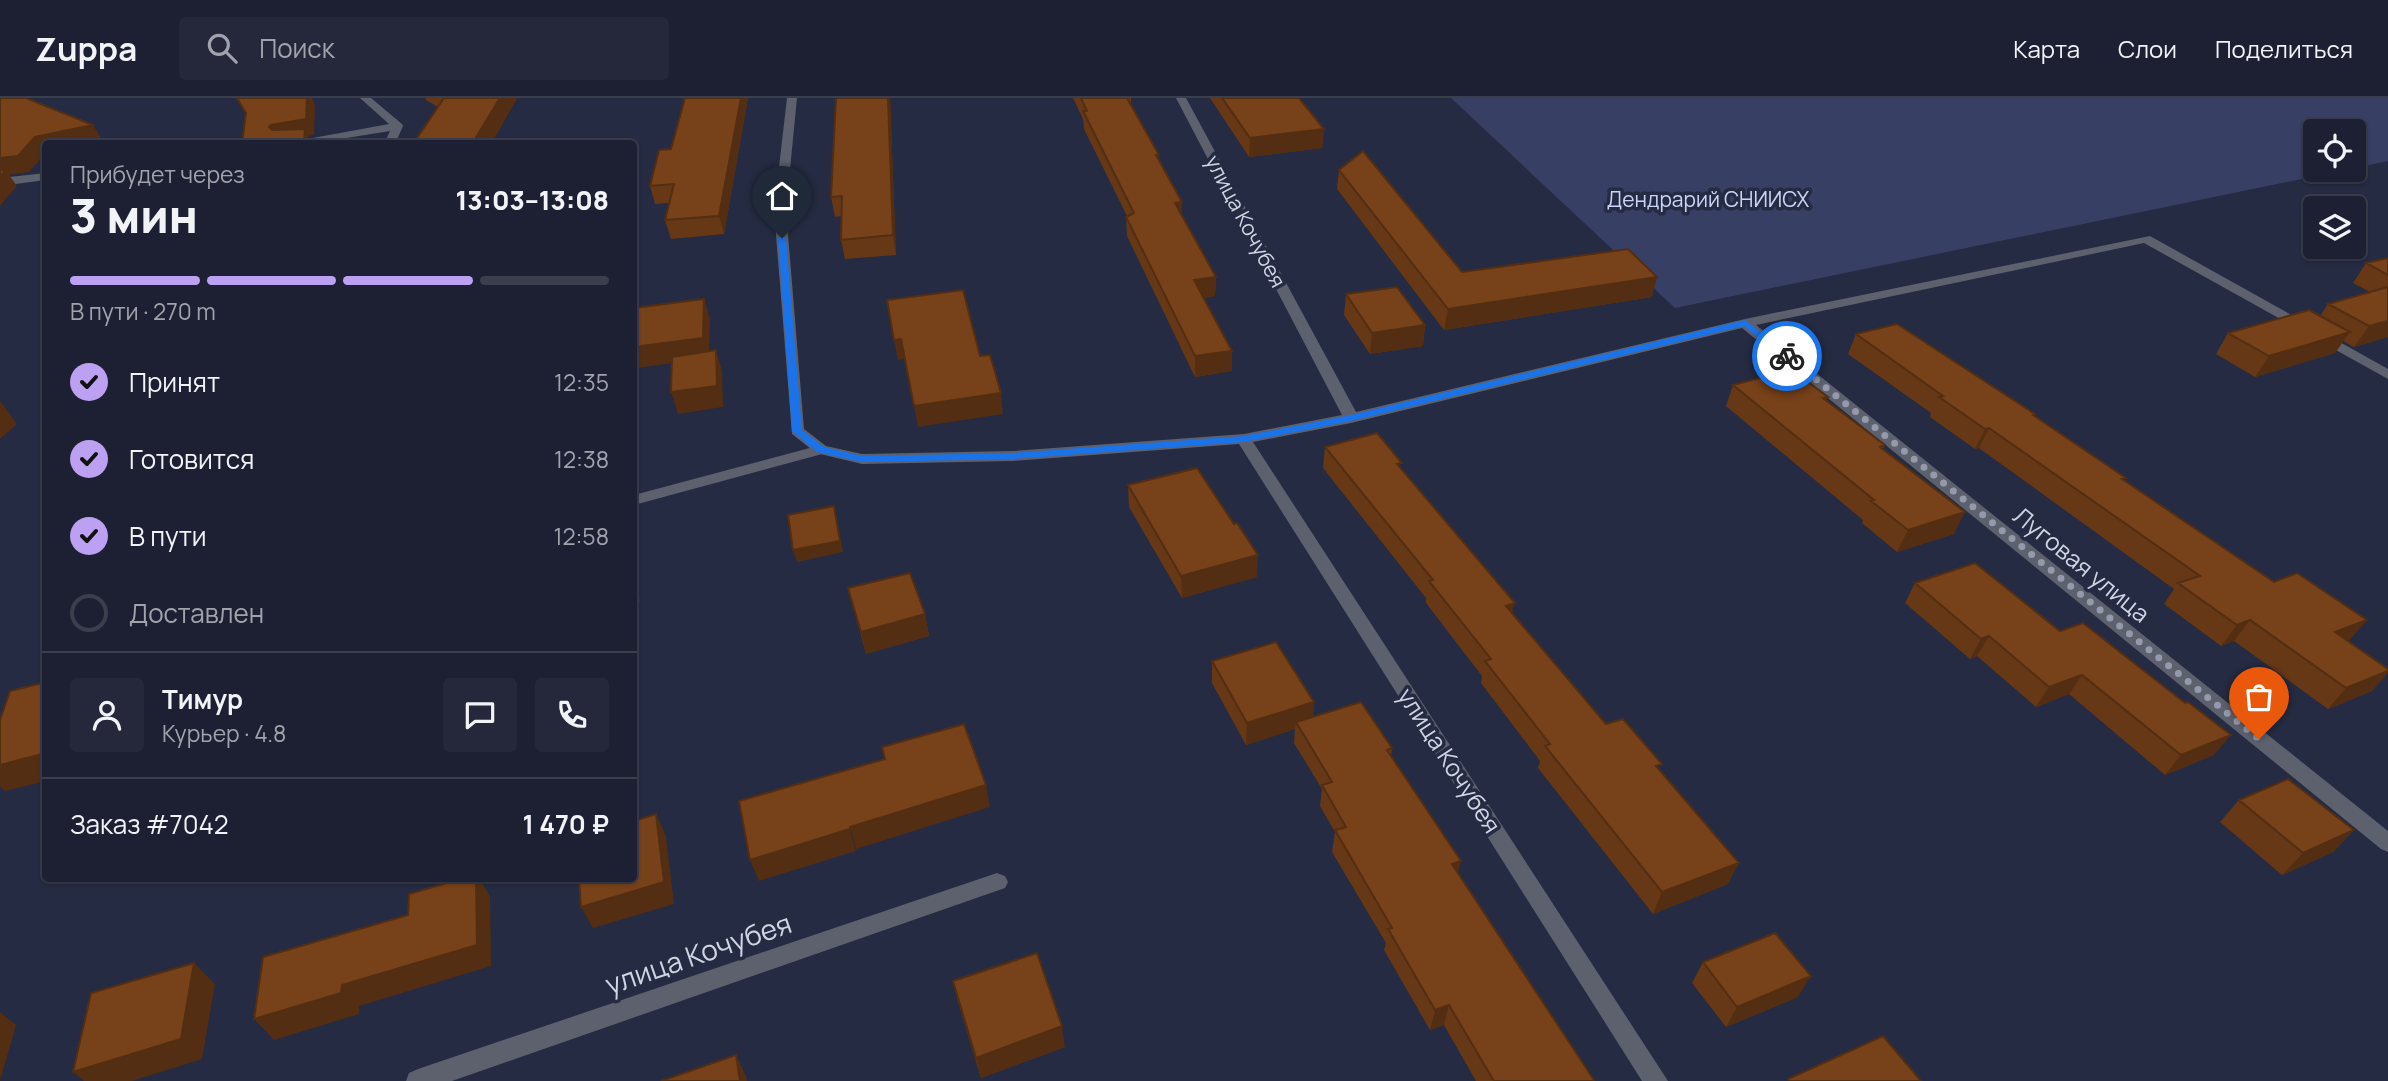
<!DOCTYPE html>
<html lang="ru">
<head>
<meta charset="utf-8">
<style>
	:root { --surface:#1c2032; --page:#25283a; --text:#f1f3f6; --muted:#a0a3ac; --line:#3a3e4d; --accent:#bca0f2 }
	body { margin:0; font-family:Manrope,sans-serif; background:var(--page); color:var(--text); height:100vh; display:flex; flex-direction:column; font-size:26px; white-space:nowrap }
	* { box-sizing:border-box; margin:0 }
	p { font-size:23px; color:var(--muted) }
	.icon { flex:none; width:38px; height:38px; fill:none; stroke:currentColor; stroke-width:2; stroke-linecap:round; stroke-linejoin:round }
	.map { position:relative; flex:1; overflow:hidden }
	.details { position:absolute; left:42px; top:42px; width:595px; height:742px; display:flex; flex-direction:column; background:var(--surface); border-radius:7px; box-shadow:0 2px 5px #0004,0 0 0 2px var(--line) }
	.details>* { flex:none }
	.buttons { position:absolute; left:2303px; top:21px; display:grid; gap:14px }
	.buttons a { display:grid; place-items:center; width:63px; height:63px; border-radius:7px; background:var(--surface); box-shadow:0 2px 5px #0004,0 0 0 2px var(--line); font-size:35px }
	.pin { position:absolute; display:grid; place-items:center; width:60px; height:60px; color:#fff; margin:-72px -30px; border-radius:50% 50% 50% 0; rotate:-45deg; box-shadow:0 0 7px #0007 }
	.pin .icon { rotate:45deg }
	.courier { position:absolute; display:grid; place-items:center; width:70px; height:70px; margin:-35px; border:5px solid #1a73e8; border-radius:50%; background:#fff; color:#222; box-shadow:0 2px 9px #0007 }
	.summary em { font-style:normal; font-weight:800 }
	.summary div { display:flex; flex-direction:column-reverse }
	.summary { display:flex; align-items:center; justify-content:space-between; height:119px; padding:0 28px }
	h1 { font-size:46px; font-weight:800; line-height:52px }
	.bar { display:grid; grid-template-columns:repeat(4,1fr); gap:10px 7px; align-content:center; height:84px; padding:0 28px }
	.bar i { height:9px; border-radius:5px; background:var(--line) }
	.bar .active { background:var(--accent) }
	.bar p { grid-column:span 4 }
	.line { display:flex; align-items:center; gap:18px; padding:0 28px; border-top:2px solid var(--line) }
	.line div { flex:1 }
	.round { display:grid; place-items:center; flex:none; width:74px; height:74px; border-radius:7px; background:var(--page) }
	ol { padding:0 28px; list-style:none }
	li { display:flex; align-items:center; gap:21px; height:77px }
	li p { margin-inline-start:auto }
	li .icon { padding:7px; border-radius:50%; background:var(--accent); color:#111; stroke-width:4 }
	li:last-child { color:var(--muted) }
	li i { width:38px; height:38px; border:4px solid var(--line); border-radius:50% }
	header { display:flex; align-items:center; gap:42px; box-sizing:border-box; height:98px; padding:0 35px; background:var(--surface); border-bottom:2px solid var(--line) }
	header strong { font-size:33px }
	nav { display:flex; gap:38px; margin-inline-start:auto; font-size:24px }
	.search { width:490px; height:63px; background:var(--page); display:flex; align-items:center; gap:18px; box-sizing:border-box; padding:0 24px; border-radius:7px; color:var(--muted); font-size:26px }
	.map>svg:first-child { display:block }
</style>
</head>
<body>
<header>
<strong>Zuppa</strong>
<div class="search"><svg class="icon" aria-label="search" viewBox="0 0 24 24"><circle cx="10" cy="10" r="6"/><path d="M15 15l6 6"/></svg>Поиск</div>
<nav><a>Карта</a><a>Слои</a><a>Поделиться</a></nav>
</header>
<div class="map">
<svg width="2388" height="983" viewBox="0 0 2388 983">
	<rect width="100%" height="100%" fill="#252b42"/>
	<!-- green -->
	<path fill="#374064" d="M 1451,0 L 2388,0 L 2388,63 L 2354,70 L 2354,33 L 2315,33 L 2315,72 L 2345,72 L 1675,210 Z"/>
	<g fill="none" stroke-linecap="round" stroke-linejoin="round">
		<!-- service -->
		<path fill="#5d616d" fill-rule="evenodd" d="M 821,347 L 829,352 L 826,355 L 634,407 L 634,397 Z"/>
		<!-- minor -->
		<path fill="#5d616d" fill-rule="evenodd" d="M 360,0 L 371,0 L 402,26 L 403,28 L 395,46 L 384,46 L 390,33 L 309,46 L 280,46 L 389,26 Z
			M 787,0 L 797,0 L 786,112 L 804,331 L 826,348 L 862,356 L 1013,353 L 1244,336 L 1342,317 L 1176,0 L 1186,0 L 1356,314 L 1745,221 L 2150,138 L 2388,271 L 2388,281 L 2144,145 L 1756,227 L 2388,733 L 2388,754 L 2381,751 L 1742,230 L 1351,325 L 1253,344 L 1668,983 L 1642,983 L 1239,346 L 1013,363 L 862,366 L 816,355 L 792,336 L 774,112 Z
			M 46,75 L 46,82 L 0,88 L 0,80 Z
			M 997,775 L 1005,778 L 1008,784 L 1005,790 L 452,983 L 406,983 L 409,975 L 418,971 Z"/>
	</g>
	<!-- wall -->
	<path fill="#663816" d="M 426,0 L 517,0 L 491,46 L 413,46 L 438,9 L 426,2 Z
		M 748,0 L 724,136 L 671,141 L 665,122 L 669,105 L 655,106 L 650,88 L 671,51 Z
		M 890,0 L 896,157 L 845,161 L 841,142 L 841,118 L 835,119 L 831,99 Z
		M 1073,0 L 1131,0 L 1131,5 L 1130,5 L 1182,104 L 1182,117 L 1216,179 L 1215,198 L 1204,200 L 1232,253 L 1232,273 L 1195,279 L 1127,138 L 1126,119 L 1127,118 L 1084,31 L 1083,21 Z
		M 1210,0 L 1299,0 L 1324,31 L 1322,50 L 1249,59 Z
		M 1339,72 L 1462,174 L 1652,199 L 1444,232 L 1337,91 Z
		M 2388,160 L 2388,239 L 2354,249 L 2343,243 L 2335,255 L 2255,279 L 2216,256 L 2228,235 L 2320,218 L 2328,206 L 2370,194 L 2353,185 L 2366,165 Z
		M 1346,196 L 1425,227 L 1423,248 L 1370,256 L 1344,217 Z
		M 1856,236 L 2034,318 L 2124,383 L 2274,484 L 2367,522 L 2348,543 L 2372,593 L 2328,611 L 2234,543 L 2221,548 L 2164,506 L 2174,491 L 1979,350 L 1975,351 L 1930,319 L 1931,315 L 1848,256 Z
		M 1733,287 L 1828,299 L 1826,302 L 1885,347 L 1883,351 L 1954,436 L 1897,454 L 1862,425 L 1863,422 L 1726,308 Z
		M 1325,349 L 1401,371 L 1512,515 L 1606,626 L 1659,671 L 1728,786 L 1653,816 L 1538,670 L 1540,663 L 1481,585 L 1482,578 L 1426,505 L 1426,500 L 1323,370 Z
		M 1128,387 L 1234,426 L 1257,479 L 1182,500 L 1129,409 Z
		M 1975,465 L 2214,657 L 2165,677 L 2069,596 L 2036,609 L 1977,558 L 1970,561 L 1905,505 L 1915,485 Z
		M 848,490 L 925,516 L 929,538 L 866,556 Z
		M 1212,563 L 1314,604 L 1313,619 L 1392,650 L 1391,658 L 1458,776 L 1594,982 L 1594,983 L 1476,983 L 1444,927 L 1430,932 L 1384,852 L 1386,845 L 1332,754 L 1335,734 L 1320,708 L 1322,691 L 1294,645 L 1295,631 L 1246,647 L 1212,585 Z
		M 2239,702 L 2354,732 L 2333,754 L 2282,777 L 2220,724 Z
		M 1703,864 L 1798,899 L 1726,929 L 1692,885 Z
		M 953,883 L 1065,949 L 981,980 L 958,904 Z"/>
	<!-- shaded-wall -->
	<path fill="#532e12" d="M 307,0 L 312,0 L 315,8 L 314,37 L 308,38 L 312,46 L 280,43 L 269,29 Z
		M 500,0 L 517,0 L 491,46 L 472,46 Z
		M 741,0 L 748,0 L 724,136 L 719,118 Z
		M 888,0 L 890,0 L 896,157 L 893,137 Z
		M 93,27 L 103,43 L 90,46 L 46,46 L 46,55 L 29,74 L 9,77 L 17,88 L 0,108 L 0,60 L 35,39 Z
		M 1324,31 L 1322,50 L 1249,59 L 1250,40 Z
		M 1182,104 L 1182,123 L 1175,105 Z
		M 1216,179 L 1215,198 L 1194,201 L 1194,182 Z
		M 1657,179 L 1652,199 L 1444,232 L 1448,211 Z
		M 704,201 L 710,221 L 709,260 L 637,270 L 634,260 L 634,249 Z
		M 2388,223 L 2388,239 L 2354,249 L 2369,228 Z
		M 1425,227 L 1423,248 L 1370,256 L 1372,235 Z
		M 2350,234 L 2335,255 L 2255,279 L 2269,258 Z
		M 901,241 L 904,261 L 898,262 L 894,242 Z
		M 716,252 L 722,273 L 723,309 L 678,316 L 671,294 Z
		M 1232,253 L 1232,273 L 1195,279 L 1195,258 Z
		M 1001,295 L 1003,316 L 918,329 L 914,308 Z
		M 0,303 L 17,326 L 0,341 Z
		M 1989,330 L 1979,350 L 1975,351 L 1985,331 Z
		M 834,408 L 843,454 L 797,464 L 793,452 Z
		M 1965,414 L 1954,436 L 1897,454 L 1908,432 Z
		M 1258,457 L 1257,479 L 1182,500 L 1181,478 Z
		M 634,462 L 640,504 L 634,505 Z
		M 1515,505 L 1509,527 L 1506,508 Z
		M 925,516 L 929,538 L 866,556 L 861,534 Z
		M 2250,522 L 2234,543 L 2221,548 L 2237,527 Z
		M 2367,522 L 2349,543 L 2317,555 L 2335,534 Z
		M 1989,538 L 1977,558 L 1970,561 L 1981,541 Z
		M 2388,573 L 2388,575 L 2372,593 L 2328,611 L 2346,590 Z
		M 2082,577 L 2069,596 L 2036,609 L 2049,589 Z
		M 1314,604 L 1312,626 L 1296,624 L 1295,631 L 1246,647 L 1247,625 Z
		M 2231,637 L 2214,657 L 2165,677 L 2181,657 Z
		M 46,655 L 46,683 L 5,693 L 0,688 L 0,667 Z
		M 986,687 L 990,709 L 856,751 L 850,729 Z
		M 656,716 L 666,738 L 674,806 L 593,830 L 581,809 Z
		M 850,731 L 856,753 L 759,783 L 750,762 Z
		M 2354,732 L 2333,754 L 2282,777 L 2303,755 Z
		M 1461,763 L 1456,784 L 1452,766 Z
		M 1739,765 L 1728,786 L 1653,816 L 1662,794 Z
		M 476,780 L 479,780 L 490,798 L 491,868 L 359,908 L 359,916 L 274,942 L 254,921 L 342,887 Z
		M 194,865 L 215,886 L 202,961 L 132,983 L 84,983 L 73,974 Z
		M 1811,878 L 1798,899 L 1726,929 L 1737,909 Z
		M 1449,907 L 1444,927 L 1430,932 L 1435,912 Z
		M 0,914 L 16,927 L 0,983 Z
		M 1062,928 L 1065,949 L 981,980 L 976,960 Z
		M 736,957 L 746,978 L 747,983 L 740,983 Z"/>
	<!-- building -->
	<path fill="#774119" stroke="#532e12" stroke-width="2" d="M 0,0 L 26,0 L 93,27 L 35,39 L 18,58 L 0,60 Z
		M 237,0 L 307,0 L 306,21 L 271,27 L 269,29 L 272,32 L 305,31 L 304,46 L 242,46 L 246,15 Z
		M 444,0 L 500,0 L 472,46 L 413,46 Z
		M 685,0 L 741,0 L 719,118 L 665,122 L 674,86 L 650,88 L 659,52 L 671,51 Z
		M 836,0 L 888,0 L 893,137 L 841,142 L 842,98 L 831,99 Z
		M 1081,0 L 1127,0 L 1159,57 L 1156,57 L 1182,104 L 1175,105 L 1216,179 L 1194,182 L 1232,253 L 1195,258 L 1126,119 L 1134,115 L 1083,13 L 1087,13 Z
		M 1222,0 L 1299,0 L 1324,31 L 1250,40 Z
		M 1363,53 L 1462,174 L 1628,151 L 1657,179 L 1448,211 L 1339,72 Z
		M 0,72 L 6,72 L 0,78 Z
		M 2388,160 L 2388,177 L 2366,165 Z
		M 1397,189 L 1425,227 L 1372,235 L 1346,196 Z
		M 2388,189 L 2388,223 L 2369,228 L 2328,206 Z
		M 963,192 L 980,258 L 990,257 L 1001,295 L 914,308 L 901,241 L 894,242 L 887,202 Z
		M 704,201 L 703,240 L 634,249 L 634,210 Z
		M 2309,212 L 2350,234 L 2269,258 L 2228,235 Z
		M 1897,226 L 2035,316 L 2033,317 L 2126,380 L 2122,381 L 2274,484 L 2297,475 L 2367,522 L 2335,534 L 2388,571 L 2388,573 L 2346,590 L 2250,522 L 2237,527 L 2178,485 L 2200,478 L 1989,330 L 1985,331 L 1939,299 L 1943,298 L 1856,236 Z
		M 716,252 L 717,288 L 671,294 L 672,259 Z
		M 1792,272 L 1828,299 L 1823,300 L 1885,347 L 1880,349 L 1965,414 L 1908,432 L 1871,403 L 1874,402 L 1733,287 Z
		M 1377,335 L 1402,365 L 1397,366 L 1515,505 L 1506,508 L 1606,626 L 1623,621 L 1662,666 L 1656,668 L 1739,765 L 1662,794 L 1545,648 L 1550,646 L 1485,563 L 1491,561 L 1429,483 L 1433,482 L 1325,349 Z
		M 1197,370 L 1234,426 L 1237,425 L 1258,457 L 1181,478 L 1128,387 Z
		M 834,408 L 840,443 L 793,452 L 788,417 Z
		M 1975,465 L 2060,533 L 2083,525 L 2185,605 L 2188,604 L 2231,637 L 2181,657 L 2082,577 L 2049,589 L 1989,538 L 1981,541 L 1915,485 Z
		M 910,475 L 925,516 L 861,534 L 848,490 Z
		M 1276,544 L 1314,604 L 1247,625 L 1212,563 Z
		M 46,584 L 46,655 L 0,667 L 0,622 L 10,593 Z
		M 1361,604 L 1392,650 L 1387,652 L 1461,763 L 1452,766 L 1594,982 L 1592,983 L 1494,983 L 1449,907 L 1435,912 L 1388,831 L 1392,830 L 1335,732 L 1346,729 L 1322,687 L 1332,684 L 1296,624 Z
		M 964,626 L 986,687 L 850,729 L 850,731 L 750,762 L 739,703 L 885,661 L 882,649 Z
		M 2288,681 L 2354,732 L 2303,755 L 2239,702 Z
		M 656,716 L 664,784 L 581,809 L 579,780 L 634,780 L 634,723 Z
		M 464,780 L 476,780 L 477,847 L 342,887 L 341,895 L 254,921 L 263,859 L 408,817 L 409,796 Z
		M 1775,835 L 1811,878 L 1737,909 L 1703,864 Z
		M 1037,855 L 1062,928 L 976,960 L 953,883 Z
		M 194,865 L 181,941 L 73,974 L 91,895 Z
		M 1883,938 L 1921,983 L 1790,983 L 1788,981 Z
		M 736,957 L 740,983 L 661,983 Z"/>
	<!-- route -->
	<path fill="#1a73e8" d="M 782,138 L 786,140 L 802,332 L 824,349 L 862,358 L 1013,355 L 1244,338 L 1351,317 L 1745,222 L 1791,258 L 1784,260 L 1744,228 L 1351,323 L 1244,344 L 1013,361 L 862,364 L 817,354 L 792,333 L 778,140 Z"/>
	<g fill="none" stroke-linecap="round" stroke-linejoin="round">
		<!-- done -->
		<path stroke="#949aab" stroke-width="7" stroke-dasharray="0 12.6" d="M 1787,258 L 2259,641"/>
	</g>
	<g text-anchor="middle" dominant-baseline="central" stroke-width="7" stroke-linejoin="round" paint-order="stroke">
		<!-- far-park labels -->
		<g font-size="21" fill="#c9d4f6" stroke="#252b42">
			<text x="1708" y="101">Дендрарий СНИИСХ</text>
		</g>
		<!-- far-street labels -->
		<g font-size="21" fill="#d0d5e4" stroke="#252b42">
			<text transform="translate(1246 123) rotate(62)">улица Кочубея</text>
		</g>
		<!-- street labels -->
		<g font-size="24" fill="#d0d5e4" stroke="#252b42">
			<text transform="translate(2082 466) rotate(39)">Луговая улица</text>
			<text transform="translate(1450 662) rotate(57)">улица Кочубея</text>
		</g>
		<!-- near-street labels -->
		<g font-size="28" fill="#d0d5e4" stroke="#252b42">
			<text transform="translate(698 855) rotate(-19)">улица Кочубея</text>
		</g>
	</g>
</svg>
<div class="buttons">
<a><svg class="icon" aria-label="locate" viewBox="0 0 24 24"><circle cx="12" cy="12" r="6"/><path d="M12 2v4M12 18v4M2 12h4M18 12h4"/></svg></a>
<a><svg class="icon" aria-label="layers" viewBox="0 0 24 24"><path d="M12 4l9 5-9 5-9-5zM3 14l9 5 9-5"/></svg></a>
</div>
<div class="pin" style="left:2259px;top:641px;background:#ea580c"><svg class="icon" aria-label="bag" viewBox="0 0 24 24"><path d="M5 8h14l-1 12H6zM9 8a3 3 0 0 1 6 0"/></svg></div>
<div class="pin" style="left:782px;top:140px;background:#1f2937"><svg class="icon" aria-label="home" viewBox="0 0 24 24"><path d="M3 11l9-7 9 7M6 9v11h12V9"/></svg></div>
<div class="courier" style="left:1787px;top:258px"><svg class="icon" aria-label="bike" viewBox="0 0 24 24"><circle cx="6" cy="16" r="4"/><circle cx="18" cy="16" r="4"/><path d="M6 16l4-8h5l3 8M10 8l3 8H6M13 5h3"/></svg></div>
<section class="details">
<div class="summary"><div><h1>3 мин</h1><p>Прибудет через</p></div><em>13:03–13:08</em></div>
<div class="bar"><i class="active"></i><i class="active"></i><i class="active"></i><i></i><p>В пути · 270 m</p></div>
<ol>
<li><svg class="icon" aria-label="check" viewBox="0 0 24 24"><path d="M5 12l5 5 9-10"/></svg>Принят<p>12:35</p></li>
<li><svg class="icon" aria-label="check" viewBox="0 0 24 24"><path d="M5 12l5 5 9-10"/></svg>Готовится<p>12:38</p></li>
<li><svg class="icon" aria-label="check" viewBox="0 0 24 24"><path d="M5 12l5 5 9-10"/></svg>В пути<p>12:58</p></li>
<li><i></i>Доставлен</li>
</ol>
<div class="line" style="height:126px"><a class="round"><svg class="icon" aria-label="person" viewBox="0 0 24 24"><circle cx="12" cy="8" r="4"/><path d="M4 21q1-7 8-7t8 7"/></svg></a><div><b>Тимур</b><p>Курьер · 4.8</p></div><a class="round"><svg class="icon" aria-label="chat" viewBox="0 0 24 24"><path d="M4 5h16v11H9l-5 4z"/></svg></a><a class="round"><svg class="icon" aria-label="phone" viewBox="0 0 24 24"><path d="M5 4h4l2 5-3 2q2 4 5 5l2-3 5 2v4C11 20 4 13 5 4z"/></svg></a></div>
<div class="line" style="height:91px"><div>Заказ #7042</div><b>1 470 ₽</b></div>
</section>
</div>
</body>
</html>
